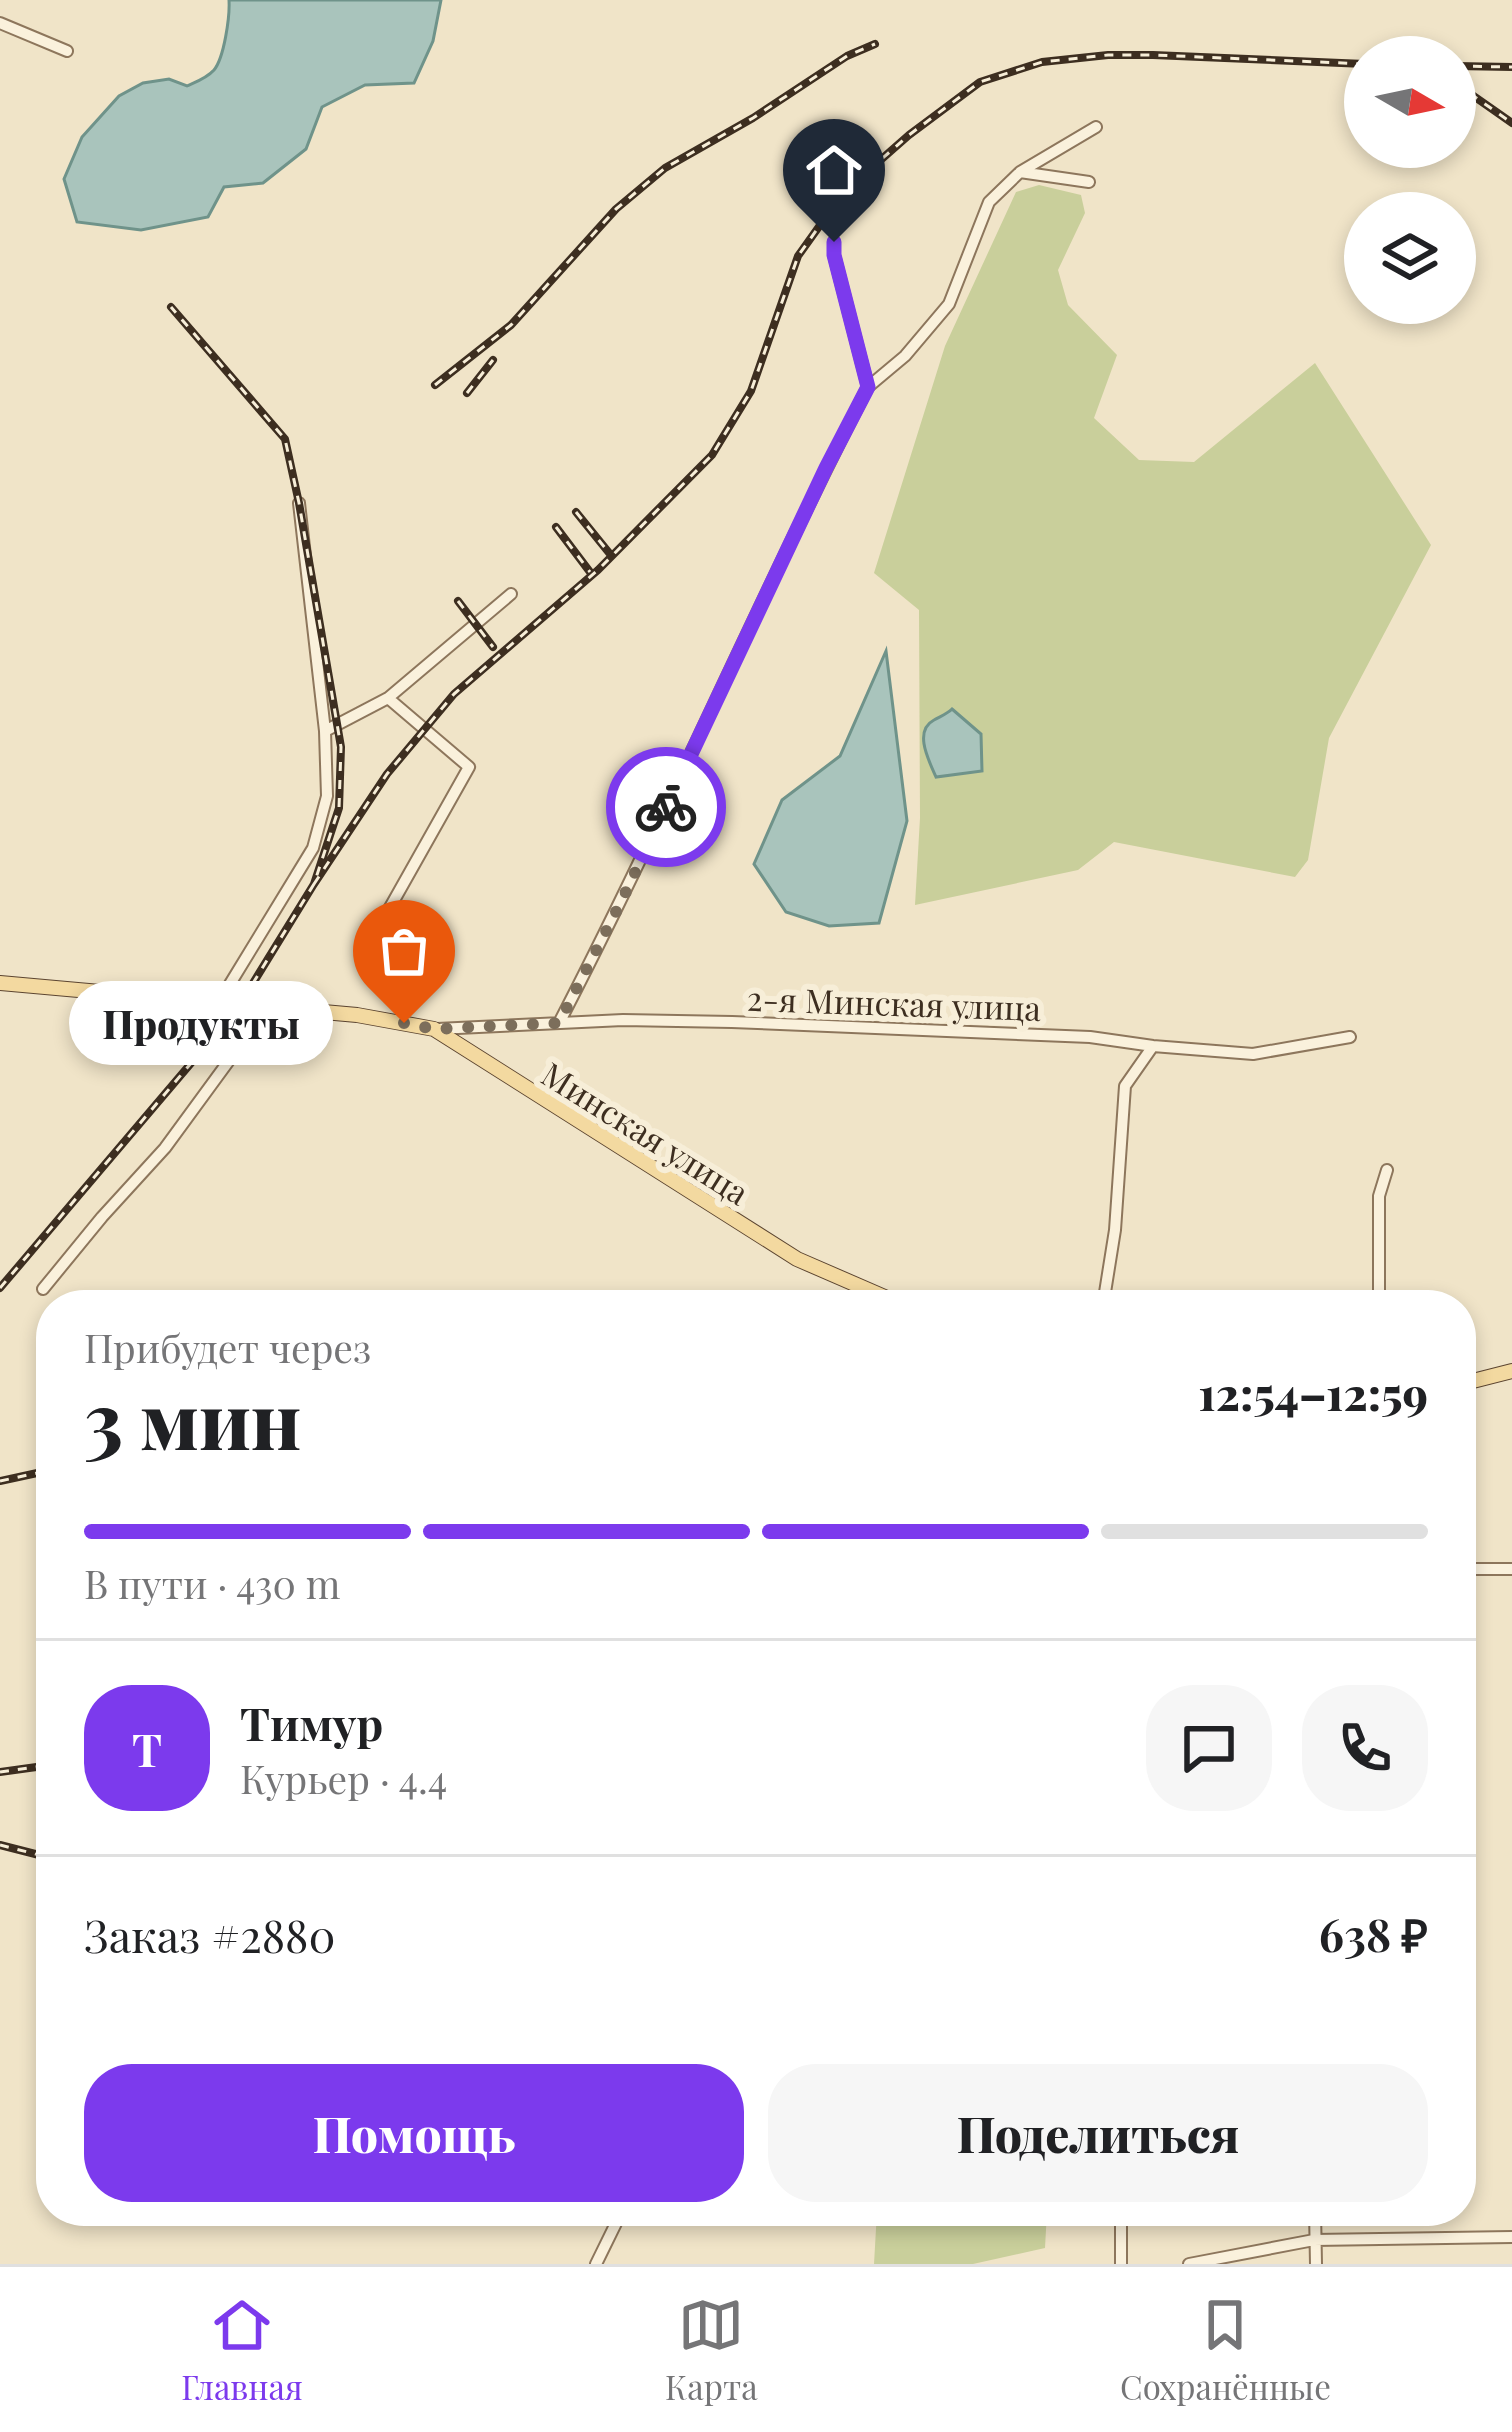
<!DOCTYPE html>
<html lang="ru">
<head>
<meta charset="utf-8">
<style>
	:root { --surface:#fff; --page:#f6f6f6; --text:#202124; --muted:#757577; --line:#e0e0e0; --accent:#7c3aed }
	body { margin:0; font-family:"Playfair Display",serif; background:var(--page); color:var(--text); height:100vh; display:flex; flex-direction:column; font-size:45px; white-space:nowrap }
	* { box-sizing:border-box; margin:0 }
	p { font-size:39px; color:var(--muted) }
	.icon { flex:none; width:66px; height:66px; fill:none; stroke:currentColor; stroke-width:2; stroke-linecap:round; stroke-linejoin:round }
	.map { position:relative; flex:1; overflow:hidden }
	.panel { position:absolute; left:36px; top:1290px; width:1440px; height:936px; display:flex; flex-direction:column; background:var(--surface); border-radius:48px; box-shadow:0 6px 18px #0003 }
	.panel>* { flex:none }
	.needle { width:78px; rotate:99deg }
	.controls { position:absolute; left:1344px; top:36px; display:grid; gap:24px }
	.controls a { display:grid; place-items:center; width:132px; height:132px; border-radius:50%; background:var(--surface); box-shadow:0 6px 18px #0003; font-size:60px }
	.pin { position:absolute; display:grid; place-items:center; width:102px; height:102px; color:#fff; margin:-123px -51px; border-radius:50% 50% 50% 0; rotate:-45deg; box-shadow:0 0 12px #0007 }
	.pin .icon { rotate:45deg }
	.courier { position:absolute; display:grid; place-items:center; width:120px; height:120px; margin:-60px; border:9px solid #7c3aed; border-radius:50%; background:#fff; color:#222; box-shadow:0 3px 15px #0007 }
	.bubble { position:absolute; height:84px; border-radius:42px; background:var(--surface); box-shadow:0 6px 18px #0003; font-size:39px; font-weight:800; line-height:84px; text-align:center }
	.head em { font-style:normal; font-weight:800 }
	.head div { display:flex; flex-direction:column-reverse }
	.head { display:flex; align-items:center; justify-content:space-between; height:204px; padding:0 48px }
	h1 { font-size:78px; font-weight:800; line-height:90px }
	.bar { display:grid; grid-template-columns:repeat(4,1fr); gap:18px 12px; align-content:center; height:144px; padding:0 48px }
	.bar i { height:15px; border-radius:9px; background:var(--line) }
	.bar .selected { background:var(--accent) }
	.bar p { grid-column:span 4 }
	.line { display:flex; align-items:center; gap:30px; padding:0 48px; border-top:3px solid var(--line) }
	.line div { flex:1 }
	.round { display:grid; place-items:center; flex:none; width:126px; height:126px; border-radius:48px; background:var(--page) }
	.button { display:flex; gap:24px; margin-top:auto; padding:24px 48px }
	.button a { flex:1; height:138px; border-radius:48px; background:var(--accent); color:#fff; font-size:48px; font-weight:800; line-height:138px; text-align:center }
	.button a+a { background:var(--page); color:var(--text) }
	.tab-bar { display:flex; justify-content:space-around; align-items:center; height:168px; border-top:3px solid var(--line); background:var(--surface); font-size:33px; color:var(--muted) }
	.tab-bar a { display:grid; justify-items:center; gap:6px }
	.tab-bar .selected { color:var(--accent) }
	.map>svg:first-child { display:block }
</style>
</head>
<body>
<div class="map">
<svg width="1512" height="2264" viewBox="0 0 1512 2264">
	<rect width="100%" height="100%" fill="#f0e4c8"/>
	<!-- green -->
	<path fill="#c9cf9b" d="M 1039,185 L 1081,195 L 1085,213 L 1058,270 L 1068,305 L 1117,355 L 1094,418 L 1139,460 L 1194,462 L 1315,363 L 1431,545 L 1329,738 L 1308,860 L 1295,877 L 1114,842 L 1078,870 L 915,905 L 920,818 L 919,610 L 874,573 L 945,346 L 1016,192 Z
		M 877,2211 L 1047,2211 L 1045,2248 L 973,2264 L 874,2264 Z"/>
	<!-- water -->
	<path fill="#a9c4bc" stroke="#6f938a" stroke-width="3" d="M 229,0 L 441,0 L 433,41 L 414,83 L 365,85 L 322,107 L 306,149 L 263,183 L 224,187 L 208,217 L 141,230 L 77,222 L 64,179 L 82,137 L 119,96 L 143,83 L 169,79 L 187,86 C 196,82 207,78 214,70 C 224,58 230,17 229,0 Z
		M 886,651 L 907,821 L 879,923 L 829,926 L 786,912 L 754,864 L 782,800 L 840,756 Z
		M 952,709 L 981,734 L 982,771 L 936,777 C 929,761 913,731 934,720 C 941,716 947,714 952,709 Z"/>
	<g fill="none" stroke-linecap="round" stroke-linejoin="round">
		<defs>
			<path id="minor" d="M 0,23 L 67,51
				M 1020,172 L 1096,127
				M 868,387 L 905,356 L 949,304 L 989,202 L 1020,172 L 1089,182
				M 388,698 L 511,594
				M 325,731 L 388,698 L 469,767 L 388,911
				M 219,1002 L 313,848 L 327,796 L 325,731 L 299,503
				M 559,1023 C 667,814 760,596 868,387 L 834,255 L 834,242
				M 437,1029 L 623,1020 L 732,1022 L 1090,1037 L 1153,1046 L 1253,1054 L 1350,1037
				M 43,1289 L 102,1217 L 165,1148 L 269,1006
				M 1103,1305 L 1115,1230 L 1125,1086 L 1153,1046
				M 1379,1305 L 1379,1196 L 1387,1170
				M 1461,1569 L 1512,1569
				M 1315,2211 L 1316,2264
				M 596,2264 L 622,2211
				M 1121,2264 L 1121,2211
				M 1189,2264 L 1314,2240 L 1512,2237"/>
			<path id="major" d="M 0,983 L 357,1015 L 434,1029 L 797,1259 L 903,1305
				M 1461,1384 L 1512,1371"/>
		</defs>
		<!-- minor casing -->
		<use href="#minor" stroke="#8d765c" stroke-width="14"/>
		<!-- major casing -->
		<use href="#major" stroke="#5b4430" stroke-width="16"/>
		<!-- minor -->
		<use href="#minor" stroke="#faf1dc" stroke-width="10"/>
		<!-- major -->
		<use href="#major" stroke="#f3d9a0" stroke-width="14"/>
		<defs>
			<path id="rail" d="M 1455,66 L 1512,67
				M 1455,83 L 1512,123
				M 435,385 L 511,325 L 616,209 L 665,168 L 753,118 L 847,56 L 875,44
				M 467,393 L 493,360
				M 576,512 L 610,554
				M 556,527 L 590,572
				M 458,601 L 493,647
				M 314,884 L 387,774 L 454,694 L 598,570 L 712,455 L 751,391 L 798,256 L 843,193 L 909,135 L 980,82 L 1042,62 L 1108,55 L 1153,55 L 1365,64
				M 0,1288 L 215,1035 L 236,1003 L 250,988 L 314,884 L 339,808 L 341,747 L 299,503 L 285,439 L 171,307
				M 0,1481 L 51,1470
				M 0,1772 L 51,1765
				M 0,1845 L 51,1858"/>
		</defs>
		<!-- rail casing -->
		<use href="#rail" stroke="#3d2e20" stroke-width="8"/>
		<!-- rail -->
		<use href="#rail" stroke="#f7eed8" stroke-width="3" stroke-dasharray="9" stroke-linecap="butt"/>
	</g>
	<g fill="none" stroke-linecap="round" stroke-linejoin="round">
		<!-- done -->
		<path stroke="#7c6e5b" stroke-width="12" stroke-dasharray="0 21.6" d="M 404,1023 L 434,1029 L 559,1023 L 623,898 L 666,807"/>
		<!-- route -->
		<path stroke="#7c3aed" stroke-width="15" d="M 666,807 L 826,468 L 868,387 L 834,255 L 834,242"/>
	</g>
	<g text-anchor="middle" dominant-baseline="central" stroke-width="12" stroke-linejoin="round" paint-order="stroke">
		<!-- street labels -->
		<g font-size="33" fill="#3d2e20" stroke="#f7eed8">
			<text transform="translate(894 1002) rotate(2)">2-я Минская улица</text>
			<text transform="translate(646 1132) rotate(32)">Минская улица</text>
		</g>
	</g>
</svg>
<div class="controls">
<a><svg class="needle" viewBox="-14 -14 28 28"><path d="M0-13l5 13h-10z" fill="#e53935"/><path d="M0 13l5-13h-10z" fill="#757577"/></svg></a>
<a><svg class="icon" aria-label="layers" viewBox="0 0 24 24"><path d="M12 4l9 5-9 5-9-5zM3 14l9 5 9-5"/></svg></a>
</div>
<div class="pin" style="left:404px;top:1023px;background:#ea580c"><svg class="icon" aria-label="bag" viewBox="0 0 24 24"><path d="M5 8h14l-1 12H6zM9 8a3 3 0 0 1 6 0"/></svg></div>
<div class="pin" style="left:834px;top:242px;background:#1f2937"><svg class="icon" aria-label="home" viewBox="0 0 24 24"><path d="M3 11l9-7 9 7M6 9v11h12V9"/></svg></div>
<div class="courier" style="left:666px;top:807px"><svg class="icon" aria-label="bike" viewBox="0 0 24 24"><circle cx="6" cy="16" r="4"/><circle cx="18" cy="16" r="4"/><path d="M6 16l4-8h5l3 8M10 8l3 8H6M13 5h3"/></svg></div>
<div class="bubble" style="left:69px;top:981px;width:264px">Продукты</div>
<section class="panel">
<div class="head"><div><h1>3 мин</h1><p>Прибудет через</p></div><em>12:54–12:59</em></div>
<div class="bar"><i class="selected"></i><i class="selected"></i><i class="selected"></i><i></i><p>В пути · 430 m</p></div>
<div class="line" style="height:216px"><b class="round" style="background:var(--accent);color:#fff">Т</b><div><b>Тимур</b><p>Курьер · 4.4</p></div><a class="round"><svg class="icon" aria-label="chat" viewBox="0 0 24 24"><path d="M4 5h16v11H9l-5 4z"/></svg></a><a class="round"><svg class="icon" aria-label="phone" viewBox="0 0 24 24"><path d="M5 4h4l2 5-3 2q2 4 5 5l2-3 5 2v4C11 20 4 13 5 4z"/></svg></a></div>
<div class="line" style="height:156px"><div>Заказ #2880</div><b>638 ₽</b></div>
<div class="button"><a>Помощь</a><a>Поделиться</a></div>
</section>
</div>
<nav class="tab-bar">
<a class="selected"><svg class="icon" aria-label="home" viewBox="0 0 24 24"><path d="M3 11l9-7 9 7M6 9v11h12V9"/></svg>Главная</a>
<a><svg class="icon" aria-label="map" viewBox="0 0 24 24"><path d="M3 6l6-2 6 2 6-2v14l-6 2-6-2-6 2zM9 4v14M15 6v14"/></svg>Карта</a>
<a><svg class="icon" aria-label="saved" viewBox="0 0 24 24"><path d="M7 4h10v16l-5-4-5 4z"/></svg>Сохранённые</a>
</nav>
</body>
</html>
